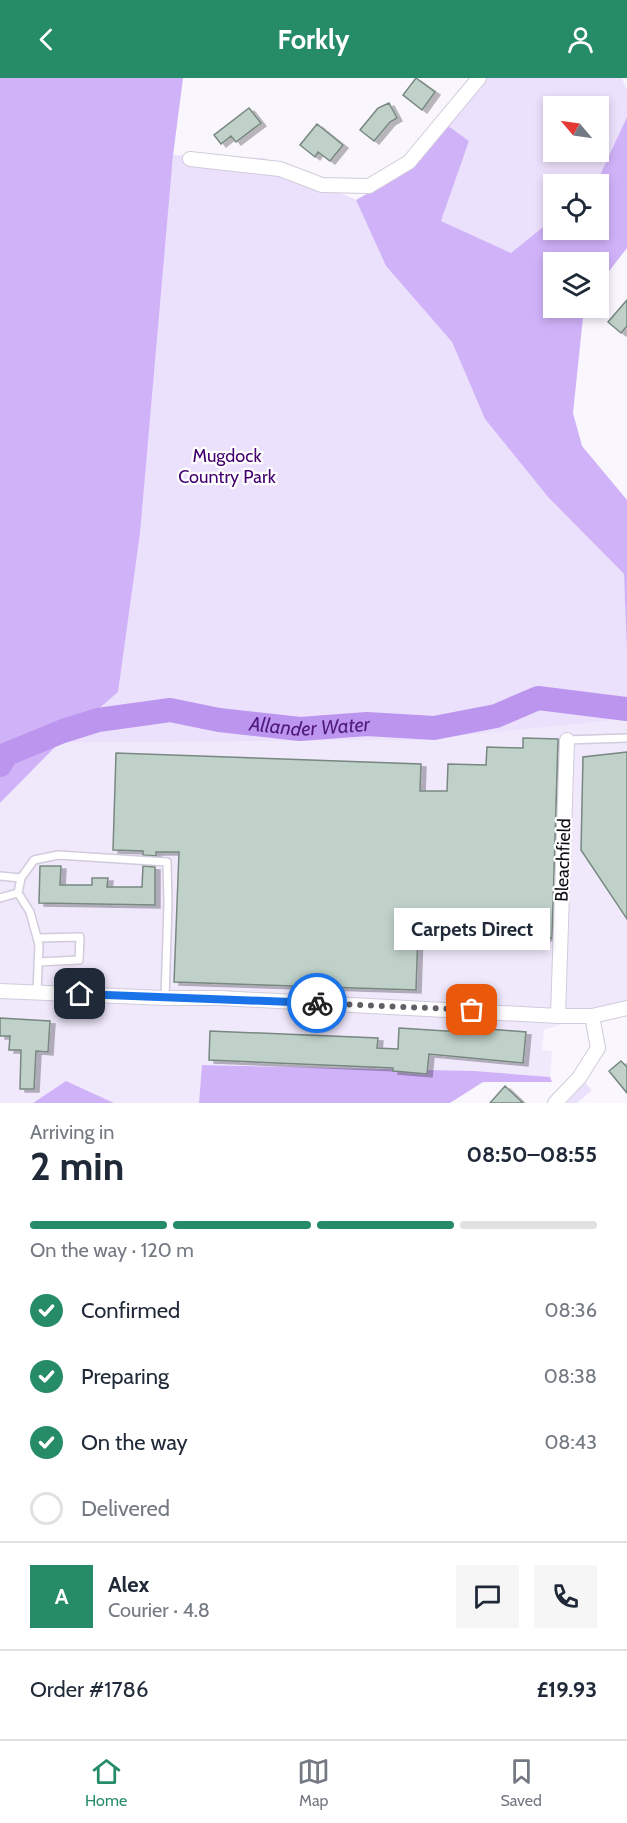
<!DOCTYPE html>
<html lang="en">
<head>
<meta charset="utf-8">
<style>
	:root { --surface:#fff; --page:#f6f6f7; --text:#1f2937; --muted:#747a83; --line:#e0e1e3; --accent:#268c68 }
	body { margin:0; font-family:Cabin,sans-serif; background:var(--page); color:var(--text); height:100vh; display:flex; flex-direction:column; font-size:22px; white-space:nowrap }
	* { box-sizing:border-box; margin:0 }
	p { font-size:20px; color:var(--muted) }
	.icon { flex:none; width:33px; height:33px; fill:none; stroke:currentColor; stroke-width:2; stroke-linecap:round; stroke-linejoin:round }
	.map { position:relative; height:1025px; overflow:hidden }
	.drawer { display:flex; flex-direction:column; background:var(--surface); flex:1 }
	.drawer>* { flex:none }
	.needle { width:39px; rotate:299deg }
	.fabs { position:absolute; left:543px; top:18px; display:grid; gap:12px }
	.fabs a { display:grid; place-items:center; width:66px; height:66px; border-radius:0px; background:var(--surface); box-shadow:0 3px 9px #0003; font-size:30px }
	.pin { position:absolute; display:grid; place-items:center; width:51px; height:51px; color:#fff; margin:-26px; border-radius:12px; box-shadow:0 3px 9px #0006 }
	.courier { position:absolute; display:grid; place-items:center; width:60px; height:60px; margin:-30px; border:4px solid #1a73e8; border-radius:50%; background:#fff; color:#222; box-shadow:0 2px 8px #0007 }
	.bubble { position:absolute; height:42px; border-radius:0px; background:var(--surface); box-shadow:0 3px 9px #0003; font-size:20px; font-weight:700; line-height:42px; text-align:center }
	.summary em { font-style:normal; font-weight:700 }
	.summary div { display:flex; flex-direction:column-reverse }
	.summary { display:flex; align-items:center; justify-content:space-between; height:102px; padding:0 30px }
	h1 { font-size:39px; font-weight:700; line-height:45px }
	.bar { display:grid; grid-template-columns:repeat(4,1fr); gap:9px 6px; align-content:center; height:72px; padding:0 30px }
	.bar i { height:8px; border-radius:4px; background:var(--line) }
	.bar .selected { background:var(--accent) }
	.bar p { grid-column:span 4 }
	.line { display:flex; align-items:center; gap:15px; padding:0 30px; border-top:2px solid var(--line) }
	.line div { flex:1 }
	.round { display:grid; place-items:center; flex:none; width:63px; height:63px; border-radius:0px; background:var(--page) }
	ol { padding:0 30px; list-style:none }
	li { display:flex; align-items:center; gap:18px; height:66px }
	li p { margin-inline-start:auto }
	li .icon { padding:6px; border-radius:50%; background:var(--accent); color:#fff; stroke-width:4 }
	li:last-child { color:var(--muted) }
	li i { width:33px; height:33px; border:3px solid var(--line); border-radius:50% }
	header { display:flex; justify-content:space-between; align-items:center; height:78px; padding:0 30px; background:var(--accent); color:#fff; font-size:27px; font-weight:700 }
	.menu { display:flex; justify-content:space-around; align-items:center; height:84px; border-top:2px solid var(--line); background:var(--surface); font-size:16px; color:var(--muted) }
	.menu a { display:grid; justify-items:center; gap:3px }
	.menu .selected { color:var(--accent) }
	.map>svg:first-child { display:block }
</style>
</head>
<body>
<header><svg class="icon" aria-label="back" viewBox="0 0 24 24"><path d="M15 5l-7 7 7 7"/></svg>Forkly<svg class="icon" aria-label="person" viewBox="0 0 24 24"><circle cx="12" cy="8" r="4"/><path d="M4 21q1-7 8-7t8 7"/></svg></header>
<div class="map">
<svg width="627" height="1025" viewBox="0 0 627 1025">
	<defs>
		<filter id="shadow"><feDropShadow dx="5" dy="3" stdDeviation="0" flood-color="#0004"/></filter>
	</defs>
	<rect width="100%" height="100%" fill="#f9f6fd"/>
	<!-- built -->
	<path fill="#f0e9fc" d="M 627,641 L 627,925 L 544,952 L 542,972 L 552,973 L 550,999 L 475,993 L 202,987 L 199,1025 L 114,1025 L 66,1003 L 33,1025 L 0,1025 L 0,725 L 59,665 L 418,662 Z"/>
	<!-- green -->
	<path fill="#ece1fc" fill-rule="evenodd" d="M 0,0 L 183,0 L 173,77 L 264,80 L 356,122 L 386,188 L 452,264 L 485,341 L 548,419 L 624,496 L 627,575 L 627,641 L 418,662 L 59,665 L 116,615 Z
		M 482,0 L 622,0 L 627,12 L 627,39 L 599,105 L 596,106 L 554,106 L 553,141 L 511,175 L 441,143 L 469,63 L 447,47 ZM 554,28 L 598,28 L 598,74 L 554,74 Z
		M 584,1004 L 592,1012 L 577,1025 L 566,1025 Z"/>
	<!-- forest -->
	<path fill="#d0b2f9" d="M 0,0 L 183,0 L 173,77 L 140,455 L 118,614 L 59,665 L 0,725 Z
		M 627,39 L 627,170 L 599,206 L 598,184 L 554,184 L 554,230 L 584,230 L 573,335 L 582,368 L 627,422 L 627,575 L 624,496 L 548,419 L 485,341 L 452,264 L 386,188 L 356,122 L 414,89 L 447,47 L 469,63 L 441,143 L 511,175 L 553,141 L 554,152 L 598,152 L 598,106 L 596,106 Z
		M 202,987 L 475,993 L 550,999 L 552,1004 L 483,1004 L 450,1025 L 199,1025 Z
		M 66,1003 L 114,1025 L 33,1025 Z"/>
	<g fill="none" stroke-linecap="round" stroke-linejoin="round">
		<!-- river -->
		<path stroke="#bc96ee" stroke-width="24" id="s1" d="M 0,687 L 7,676 L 63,653 L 98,642 L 170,632 L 219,642 L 300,651 L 367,646 L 434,650 L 496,638 L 538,620 L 627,631"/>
	</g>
	<!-- building -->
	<path fill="#bfd1c9" stroke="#788880" stroke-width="1.5" filter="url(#shadow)" d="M 416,0 L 435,14 L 422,32 L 403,17 Z
		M 389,25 L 397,40 L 390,44 L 374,63 L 360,52 L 378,30 Z
		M 249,30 L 261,45 L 236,64 L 231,58 L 221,66 L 214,57 Z
		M 317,46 L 343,67 L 330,83 L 318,74 L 315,79 L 300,67 Z
		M 627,222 L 627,248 L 621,255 L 608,244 Z
		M 523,660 L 558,661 L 552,860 L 418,855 L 416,912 L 174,904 L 179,774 L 156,774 L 156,778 L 143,777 L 143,773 L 113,772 L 116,675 L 421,686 L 420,713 L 447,713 L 448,686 L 486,687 L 487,669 L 523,670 Z
		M 627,674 L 627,841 L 581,772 L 583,679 Z
		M 40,788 L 61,788 L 60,807 L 92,807 L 92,800 L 108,800 L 107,809 L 142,809 L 143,788 L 155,789 L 155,827 L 39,825 Z
		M 0,940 L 50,943 L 48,974 L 36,973 L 34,1011 L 20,1011 L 21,972 L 9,972 L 10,958 L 0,958 Z
		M 399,950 L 477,955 L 477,950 L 526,954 L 523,985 L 429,976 L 427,996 L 393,993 L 393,990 L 209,982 L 210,953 L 378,960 L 377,970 L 398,971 Z
		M 621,983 L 627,989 L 627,1015 L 609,993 Z
		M 505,1008 L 523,1025 L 490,1025 Z"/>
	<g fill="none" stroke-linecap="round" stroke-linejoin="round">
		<defs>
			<path id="service" d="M 567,662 L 627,660
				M 0,798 L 21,800
				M 0,820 L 18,815
				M 37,860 L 80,859 L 79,882 L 38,884
				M 37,914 L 39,867 L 30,834 L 18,815 L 21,800 L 34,782 L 58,777 L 167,784 L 168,826 L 165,920"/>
			<path id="minor" d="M 190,81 L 280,91 L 322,107 L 369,108 L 409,84 L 479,0
				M 0,913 L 165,920 L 220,920 L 558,938 L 592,938 L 627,930
				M 558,938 L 567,662
				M 555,1025 L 579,1000 L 598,970 L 592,938"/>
		</defs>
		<!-- service casing -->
		<use href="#service" stroke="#d1cbdb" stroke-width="10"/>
		<!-- minor casing -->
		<use href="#minor" stroke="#d1cbdb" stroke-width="16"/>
		<!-- service -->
		<use href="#service" stroke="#fff" stroke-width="7"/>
		<!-- minor -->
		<use href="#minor" stroke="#fff" stroke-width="14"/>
	</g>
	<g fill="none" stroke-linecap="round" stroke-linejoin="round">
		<!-- done -->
		<path stroke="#615f65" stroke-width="6" stroke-dasharray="0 10.8" d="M 317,925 L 472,932"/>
		<!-- route -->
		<path stroke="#1a73e8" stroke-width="8" d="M 80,916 L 317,925"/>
	</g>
	<g text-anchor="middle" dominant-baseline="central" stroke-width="4.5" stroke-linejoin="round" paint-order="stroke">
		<!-- park labels -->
		<g font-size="18" fill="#42016e" stroke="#fff">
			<text x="227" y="378">Mugdock<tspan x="227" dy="21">Country Park</tspan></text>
		</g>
		<!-- street labels -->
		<g font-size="18" fill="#0f0d13" stroke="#fff">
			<text transform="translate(563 782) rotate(-88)">Bleachfield</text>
		</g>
		<!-- water labels -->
		<g font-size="20" font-style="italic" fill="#50197f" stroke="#fff">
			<text stroke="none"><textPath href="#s1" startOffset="324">Allander Water</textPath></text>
		</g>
	</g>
</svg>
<div class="fabs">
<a><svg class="needle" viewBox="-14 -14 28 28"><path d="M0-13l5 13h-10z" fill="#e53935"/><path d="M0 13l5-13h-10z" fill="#747a83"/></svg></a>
<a><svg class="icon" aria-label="locate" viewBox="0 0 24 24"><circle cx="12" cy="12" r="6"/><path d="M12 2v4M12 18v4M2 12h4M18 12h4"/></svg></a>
<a><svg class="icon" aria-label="layers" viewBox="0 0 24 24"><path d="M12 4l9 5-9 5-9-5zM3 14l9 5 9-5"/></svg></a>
</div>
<div class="pin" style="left:472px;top:932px;background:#ea580c"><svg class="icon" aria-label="bag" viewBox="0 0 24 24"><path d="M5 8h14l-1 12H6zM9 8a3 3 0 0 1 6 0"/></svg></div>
<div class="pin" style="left:80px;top:916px;background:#1f2937"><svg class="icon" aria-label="home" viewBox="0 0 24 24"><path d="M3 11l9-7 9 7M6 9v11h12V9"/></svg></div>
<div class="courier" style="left:317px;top:925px"><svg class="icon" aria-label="bike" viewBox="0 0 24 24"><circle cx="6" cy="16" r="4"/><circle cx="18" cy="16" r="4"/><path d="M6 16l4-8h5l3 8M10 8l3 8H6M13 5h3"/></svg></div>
<div class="bubble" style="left:394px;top:830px;width:156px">Carpets Direct</div>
</div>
<section class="drawer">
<div class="summary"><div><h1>2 min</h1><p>Arriving in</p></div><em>08:50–08:55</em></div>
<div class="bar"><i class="selected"></i><i class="selected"></i><i class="selected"></i><i></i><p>On the way · 120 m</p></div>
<ol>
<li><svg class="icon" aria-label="check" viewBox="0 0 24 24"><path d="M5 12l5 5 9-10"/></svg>Confirmed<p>08:36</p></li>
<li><svg class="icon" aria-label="check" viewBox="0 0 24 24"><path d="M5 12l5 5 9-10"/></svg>Preparing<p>08:38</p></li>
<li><svg class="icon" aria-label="check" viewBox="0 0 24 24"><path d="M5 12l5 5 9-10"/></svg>On the way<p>08:43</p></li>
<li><i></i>Delivered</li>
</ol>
<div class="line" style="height:108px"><b class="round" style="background:var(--accent);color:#fff">A</b><div><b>Alex</b><p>Courier · 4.8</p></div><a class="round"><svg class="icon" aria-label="chat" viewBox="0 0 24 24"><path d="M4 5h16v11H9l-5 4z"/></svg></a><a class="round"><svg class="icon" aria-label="phone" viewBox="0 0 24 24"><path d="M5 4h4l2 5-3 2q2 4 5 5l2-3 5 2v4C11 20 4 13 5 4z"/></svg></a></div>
<div class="line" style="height:78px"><div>Order #1786</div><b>£19.93</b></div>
</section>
<nav class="menu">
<a class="selected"><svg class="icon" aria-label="home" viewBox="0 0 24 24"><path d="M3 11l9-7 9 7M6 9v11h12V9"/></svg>Home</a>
<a><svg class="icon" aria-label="map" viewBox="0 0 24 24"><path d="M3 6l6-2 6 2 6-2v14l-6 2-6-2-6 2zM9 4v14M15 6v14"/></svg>Map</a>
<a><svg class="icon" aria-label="saved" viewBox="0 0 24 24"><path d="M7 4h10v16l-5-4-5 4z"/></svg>Saved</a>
</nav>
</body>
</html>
